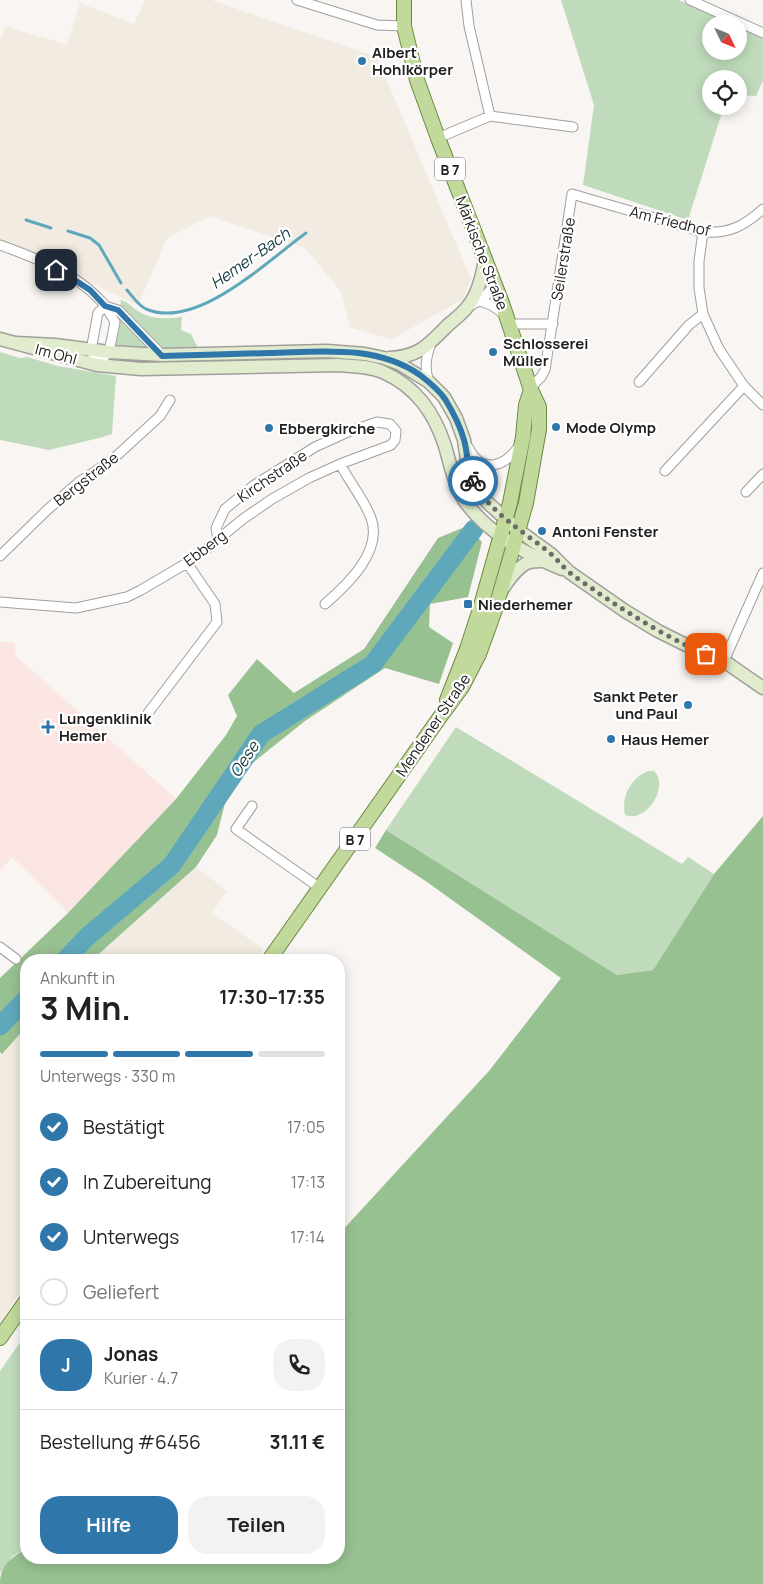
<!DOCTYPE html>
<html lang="de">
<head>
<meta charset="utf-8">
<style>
	:root { --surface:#fff; --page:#f2f2f2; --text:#222; --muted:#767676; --line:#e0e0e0; --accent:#2f76ab }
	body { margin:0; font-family:Manrope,sans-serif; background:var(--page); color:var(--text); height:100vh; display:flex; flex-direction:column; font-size:19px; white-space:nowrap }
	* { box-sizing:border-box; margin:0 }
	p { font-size:16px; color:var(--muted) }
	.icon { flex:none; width:28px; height:28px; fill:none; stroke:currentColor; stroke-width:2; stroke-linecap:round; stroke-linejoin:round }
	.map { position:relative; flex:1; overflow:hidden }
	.sheet { position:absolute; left:20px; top:954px; width:325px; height:610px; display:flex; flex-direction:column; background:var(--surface); border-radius:20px; box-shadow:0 2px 12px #0003 }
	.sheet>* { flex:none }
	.needle { width:32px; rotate:133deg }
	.tools { position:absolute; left:702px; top:15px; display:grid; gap:10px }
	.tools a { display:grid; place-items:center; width:45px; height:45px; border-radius:50%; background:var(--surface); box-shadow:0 2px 12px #0003; font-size:25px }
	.pin { position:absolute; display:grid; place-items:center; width:42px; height:42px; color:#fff; margin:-21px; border-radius:10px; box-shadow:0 2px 8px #0006 }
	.courier { position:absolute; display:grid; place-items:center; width:50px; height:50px; margin:-25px; border:4px solid #2f76ab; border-radius:50%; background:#fff; color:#222; box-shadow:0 1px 6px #0007 }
	.overview em { font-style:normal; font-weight:700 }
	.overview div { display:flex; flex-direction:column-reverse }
	.overview { display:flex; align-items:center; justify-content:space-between; height:85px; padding:0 20px }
	h1 { font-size:32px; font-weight:700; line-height:38px }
	.bar { display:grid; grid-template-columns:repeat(4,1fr); gap:8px 5px; align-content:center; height:60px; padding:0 20px }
	.bar i { height:6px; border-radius:4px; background:var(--line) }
	.bar .active { background:var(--accent) }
	.bar p { grid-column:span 4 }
	.line { display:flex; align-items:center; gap:12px; padding:0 20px; border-top:1px solid var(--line) }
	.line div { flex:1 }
	.round { display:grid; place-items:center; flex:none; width:52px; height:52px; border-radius:20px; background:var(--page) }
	ol { padding:0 20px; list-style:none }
	li { display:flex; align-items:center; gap:15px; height:55px }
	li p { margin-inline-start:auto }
	li .icon { padding:5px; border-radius:50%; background:var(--accent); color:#fff; stroke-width:4 }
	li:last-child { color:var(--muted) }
	li i { width:28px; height:28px; border:2px solid var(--line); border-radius:50% }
	.button { display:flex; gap:10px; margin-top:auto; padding:10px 20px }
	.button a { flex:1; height:58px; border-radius:20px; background:var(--accent); color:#fff; font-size:20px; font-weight:700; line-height:58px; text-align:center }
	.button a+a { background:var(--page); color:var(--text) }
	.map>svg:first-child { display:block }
</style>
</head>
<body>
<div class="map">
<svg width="763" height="1584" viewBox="0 0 763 1584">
	<rect width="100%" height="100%" fill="#f8f5f2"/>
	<!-- built -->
	<path fill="#f1ebe1" d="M 145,0 L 211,0 L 377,57 L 471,279 L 463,299 L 392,339 L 351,328 L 340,290 L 305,248 L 210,216 L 167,238 L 138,305 L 0,241 L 0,42 L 5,26 L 67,45 L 80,3 L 134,24 Z
		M 196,867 L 227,891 L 212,913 L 263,949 L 256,960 L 92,960 Z
		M 26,1027 L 26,1285 L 0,1322 L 0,1052 L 2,1053 Z"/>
	<!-- medical -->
	<path fill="#fce6e3" d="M 0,642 L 14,642 L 16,656 L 176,799 L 68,913 L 12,857 L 0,871 Z"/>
	<!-- green -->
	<path fill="#c0dbbc" d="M 561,0 L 679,0 L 730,24 L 711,24 L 711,51 L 739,51 L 739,28 L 763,39 L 763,80 L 756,96 L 739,95 L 739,79 L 711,79 L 711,106 L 724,106 L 688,220 L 583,185 L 594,105 Z
		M 121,300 C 130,303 130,306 138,311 C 152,320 166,319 182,317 L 181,330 L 191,334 L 199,350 L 115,350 Z
		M 0,352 L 20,358 L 27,357 L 58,366 L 116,376 L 112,434 L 103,437 L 49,450 L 0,440 Z
		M 456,727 L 682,864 L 688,857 L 714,874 L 653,970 L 617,975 L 386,830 Z
		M 648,771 L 654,771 C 670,786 646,824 625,815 C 621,796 631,778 648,771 Z
		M 26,1334 L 26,1549 L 13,1556 L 0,1573 L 0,1371 Z"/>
	<!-- forest -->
	<path fill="#98c192" d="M 467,526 L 482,542 L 468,597 L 430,604 L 429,627 L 453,643 L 439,684 L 385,668 L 305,721 L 250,765 L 225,803 L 217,835 L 196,867 L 92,960 L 26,960 L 26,1027 L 2,1054 L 0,1052 L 0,978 L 68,913 L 176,799 L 226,735 L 237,716 L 228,695 L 257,659 L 294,693 L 364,649 L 438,538 Z
		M 763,816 L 763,1584 L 0,1584 C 0,1565 11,1558 26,1549 L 26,1558 L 339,1558 L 339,1234 L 489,1071 L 561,978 L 427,882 L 375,848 L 386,830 L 617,975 L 653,970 L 714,874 Z"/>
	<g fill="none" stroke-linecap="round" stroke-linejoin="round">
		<!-- stream -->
		<path stroke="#5fa8bc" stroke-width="3" d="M 26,220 L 51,228
			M 68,231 L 90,238 L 99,245 L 121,283
			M 127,290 C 133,297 138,305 146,309 C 197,331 268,260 306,233"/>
		<!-- river -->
		<path stroke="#5fa8bc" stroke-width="19" d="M 65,960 L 87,937 L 172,865 L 261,734 L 373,664 L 474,529
			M 0,1026 L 26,999"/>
		<defs>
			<path id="street" d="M 297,0 L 377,25 L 404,26
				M 466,0 L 469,26 L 490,116
				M 690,0 L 763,33
				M 438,138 L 490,116 L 573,127
				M 703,232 L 699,261 L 699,288 L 703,314 L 719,349 L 744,386 L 763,405
				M 0,245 C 33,257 75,273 99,299 C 106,305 110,314 115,322 L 109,352 L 97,365 L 91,350 L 98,313 L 105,306
				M 479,301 C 490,303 496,308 505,315
				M 105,306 L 118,310 L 162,355
				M 469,306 C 481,301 487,295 495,284
				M 508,324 L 553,324
				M 429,382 C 424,367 426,358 431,343
				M 639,382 L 689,325 L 703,314
				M 530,388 L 541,377 L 545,370 L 572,194 L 703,232 C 729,234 744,226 763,209
				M 468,447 C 481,474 504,468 519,446
				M 665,471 L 744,386
				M 746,492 L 763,474
				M 0,556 L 46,511 L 79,482 L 112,460 L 160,416 L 170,400
				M 0,602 L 76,608 L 127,597 L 141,590 L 187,563 L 204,551 L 243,519 L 272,499 L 309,478 L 340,464 L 391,445 L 395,440 L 396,431 L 390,424 L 377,422 L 348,432 L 315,447 L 253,486 L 225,509 L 216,528 L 218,540
				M 325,604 C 348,584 383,551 371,518 C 365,501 349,481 340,464
				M 724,661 L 763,573
				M 148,713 L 217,622 L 215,604 L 187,563
				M 252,806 L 236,829 L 320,888
				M 0,947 L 16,959"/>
			<path id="secondary" d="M 0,339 L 97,365 L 141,369 L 338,365 C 353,366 369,366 383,372 C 416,387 434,412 445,446 C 450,463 454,484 464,500 C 486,532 527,555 562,569
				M 16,343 L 55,345 L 109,352 L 162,355 L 327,351 L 365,354 L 384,358 L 400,364 L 429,382 L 444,397 L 456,418 L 464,440 L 469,474 L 478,491 L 488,503 L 518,530 L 551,554 L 569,572 L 625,611 L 658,631 L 688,646 L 724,661 L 763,688
				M 389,358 C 419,357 428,345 448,325 C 455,319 463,313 468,306 C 478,294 483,272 485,258
				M 501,591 C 508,581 518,565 530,562 C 534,561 539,561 542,561"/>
			<path id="primary" d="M 447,700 L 467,649 L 480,609 L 510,503 L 523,437 L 526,405 L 531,390
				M 269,960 L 440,717 L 462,687 L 479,654 L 496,607 L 526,503 L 539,429 L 539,407 L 531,390 L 502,303 L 438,138 L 417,80 L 404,26 L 404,0
				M 0,1338 L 26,1301"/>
		</defs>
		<!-- street casing -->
		<use href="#street" stroke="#a19f9c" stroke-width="11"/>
		<!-- secondary casing -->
		<use href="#secondary" stroke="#a19f9c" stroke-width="15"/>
		<!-- primary casing -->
		<use href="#primary" stroke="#6e8945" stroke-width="16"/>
		<!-- street -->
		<use href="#street" stroke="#fff" stroke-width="9"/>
		<!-- secondary -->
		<use href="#secondary" stroke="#e0eccd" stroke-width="12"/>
		<!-- primary -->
		<use href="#primary" stroke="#c1da9b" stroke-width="14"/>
	</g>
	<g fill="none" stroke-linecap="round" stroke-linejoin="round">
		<!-- done -->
		<path stroke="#6c6b69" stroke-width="5" stroke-dasharray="0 9" d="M 473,481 C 489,512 523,531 550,553 C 557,559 562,566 569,572 C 579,580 590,587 600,594 C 634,617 668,638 706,654"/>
		<!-- route -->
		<path stroke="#2f76ab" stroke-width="6" d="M 56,270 L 70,277 L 90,290 L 105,306 L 118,310 L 162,356 C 198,355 233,354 269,353 C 320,352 375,344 420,375 C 429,382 439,390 445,399 C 453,412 460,425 464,440 C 468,454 467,468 473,481"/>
	</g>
	<!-- markers -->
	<g fill="#2f76ab" stroke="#fff" stroke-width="2">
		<circle cx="362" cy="61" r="5"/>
		<circle cx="493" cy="352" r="5"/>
		<circle cx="556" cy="427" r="5"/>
		<circle cx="269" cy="428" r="5"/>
		<circle cx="542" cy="531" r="5"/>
		<rect x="463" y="599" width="10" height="10" rx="2.5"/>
		<circle cx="688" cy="705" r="5"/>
		<path d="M45.5 719.5h5v5h5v5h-5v5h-5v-5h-5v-5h5z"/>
		<circle cx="611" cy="739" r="5"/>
	</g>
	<g text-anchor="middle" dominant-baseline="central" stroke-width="4.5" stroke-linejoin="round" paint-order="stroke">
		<!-- shield labels -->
		<g fill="#fff" stroke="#646362" stroke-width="1">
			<rect x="435" y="157.5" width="30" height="23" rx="4"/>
			<rect x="340" y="827.5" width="30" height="23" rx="4"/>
		</g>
		<g font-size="14" font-weight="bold" fill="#21201f">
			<text x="450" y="169">B 7</text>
			<text x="355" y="839">B 7</text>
		</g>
		<!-- poi labels -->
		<g font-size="15" font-weight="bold" fill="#21201f" stroke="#fff" text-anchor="start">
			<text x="372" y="52">Albert<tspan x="372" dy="17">Hohlkörper</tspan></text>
			<text x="503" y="343">Schlosserei<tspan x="503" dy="17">Müller</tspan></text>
			<text x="566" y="427">Mode Olymp</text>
			<text x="279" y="428">Ebbergkirche</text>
			<text x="552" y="531">Antoni Fenster</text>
			<text x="478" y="604">Niederhemer</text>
			<text x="678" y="696" text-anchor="end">Sankt Peter<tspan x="678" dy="17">und Paul</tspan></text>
			<text x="59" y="718">Lungenklinik<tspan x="59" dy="17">Hemer</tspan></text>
			<text x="621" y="739">Haus Hemer</text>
		</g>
		<!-- street labels -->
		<g font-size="15" fill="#21201f" stroke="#fff">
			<text transform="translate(670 221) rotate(14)">Am Friedhof</text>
			<text transform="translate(482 253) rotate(69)">Märkische Straße</text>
			<text transform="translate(563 259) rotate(-81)">Seilerstraße</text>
			<text transform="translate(56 354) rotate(15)">Im Ohl</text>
			<text transform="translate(272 476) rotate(-34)">Kirchstraße</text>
			<text transform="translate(86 479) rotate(-38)">Bergstraße</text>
			<text transform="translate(205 548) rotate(-37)">Ebberg</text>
			<text transform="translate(433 725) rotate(-56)">Mendener Straße</text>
		</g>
		<!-- water labels -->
		<g font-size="16" font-style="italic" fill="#153941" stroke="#fff">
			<text transform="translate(250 258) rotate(-35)">Hemer-Bach</text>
			<text transform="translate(244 759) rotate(-56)">Oese</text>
		</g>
	</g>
</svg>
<div class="tools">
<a><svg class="needle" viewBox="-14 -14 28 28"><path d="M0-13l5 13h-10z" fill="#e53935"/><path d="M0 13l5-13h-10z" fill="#767676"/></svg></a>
<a><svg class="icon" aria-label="locate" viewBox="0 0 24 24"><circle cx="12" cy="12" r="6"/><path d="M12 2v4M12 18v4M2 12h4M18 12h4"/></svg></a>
</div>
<div class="pin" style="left:706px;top:654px;background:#ea580c"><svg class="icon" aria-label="bag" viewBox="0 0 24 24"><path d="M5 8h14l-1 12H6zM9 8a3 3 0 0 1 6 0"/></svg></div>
<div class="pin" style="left:56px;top:270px;background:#1f2937"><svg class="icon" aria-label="home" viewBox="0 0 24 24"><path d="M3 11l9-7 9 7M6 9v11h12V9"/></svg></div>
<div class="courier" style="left:473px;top:481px"><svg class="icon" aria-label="bike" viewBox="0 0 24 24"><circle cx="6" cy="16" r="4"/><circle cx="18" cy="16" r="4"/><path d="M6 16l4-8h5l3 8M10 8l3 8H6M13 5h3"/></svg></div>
<section class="sheet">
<div class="overview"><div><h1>3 Min.</h1><p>Ankunft in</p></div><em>17:30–17:35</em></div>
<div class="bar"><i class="active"></i><i class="active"></i><i class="active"></i><i></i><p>Unterwegs · 330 m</p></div>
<ol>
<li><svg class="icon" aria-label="check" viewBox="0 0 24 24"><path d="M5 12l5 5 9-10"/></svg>Bestätigt<p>17:05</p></li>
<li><svg class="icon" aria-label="check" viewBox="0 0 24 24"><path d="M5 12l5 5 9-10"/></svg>In Zubereitung<p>17:13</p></li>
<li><svg class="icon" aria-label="check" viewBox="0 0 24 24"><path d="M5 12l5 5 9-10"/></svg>Unterwegs<p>17:14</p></li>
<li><i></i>Geliefert</li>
</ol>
<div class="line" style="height:90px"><b class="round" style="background:var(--accent);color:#fff">J</b><div><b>Jonas</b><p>Kurier · 4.7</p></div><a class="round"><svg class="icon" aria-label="phone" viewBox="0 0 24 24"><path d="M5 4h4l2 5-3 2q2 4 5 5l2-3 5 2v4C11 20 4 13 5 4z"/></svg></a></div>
<div class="line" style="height:65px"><div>Bestellung #6456</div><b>31.11 €</b></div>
<div class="button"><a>Hilfe</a><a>Teilen</a></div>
</section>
</div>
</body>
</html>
